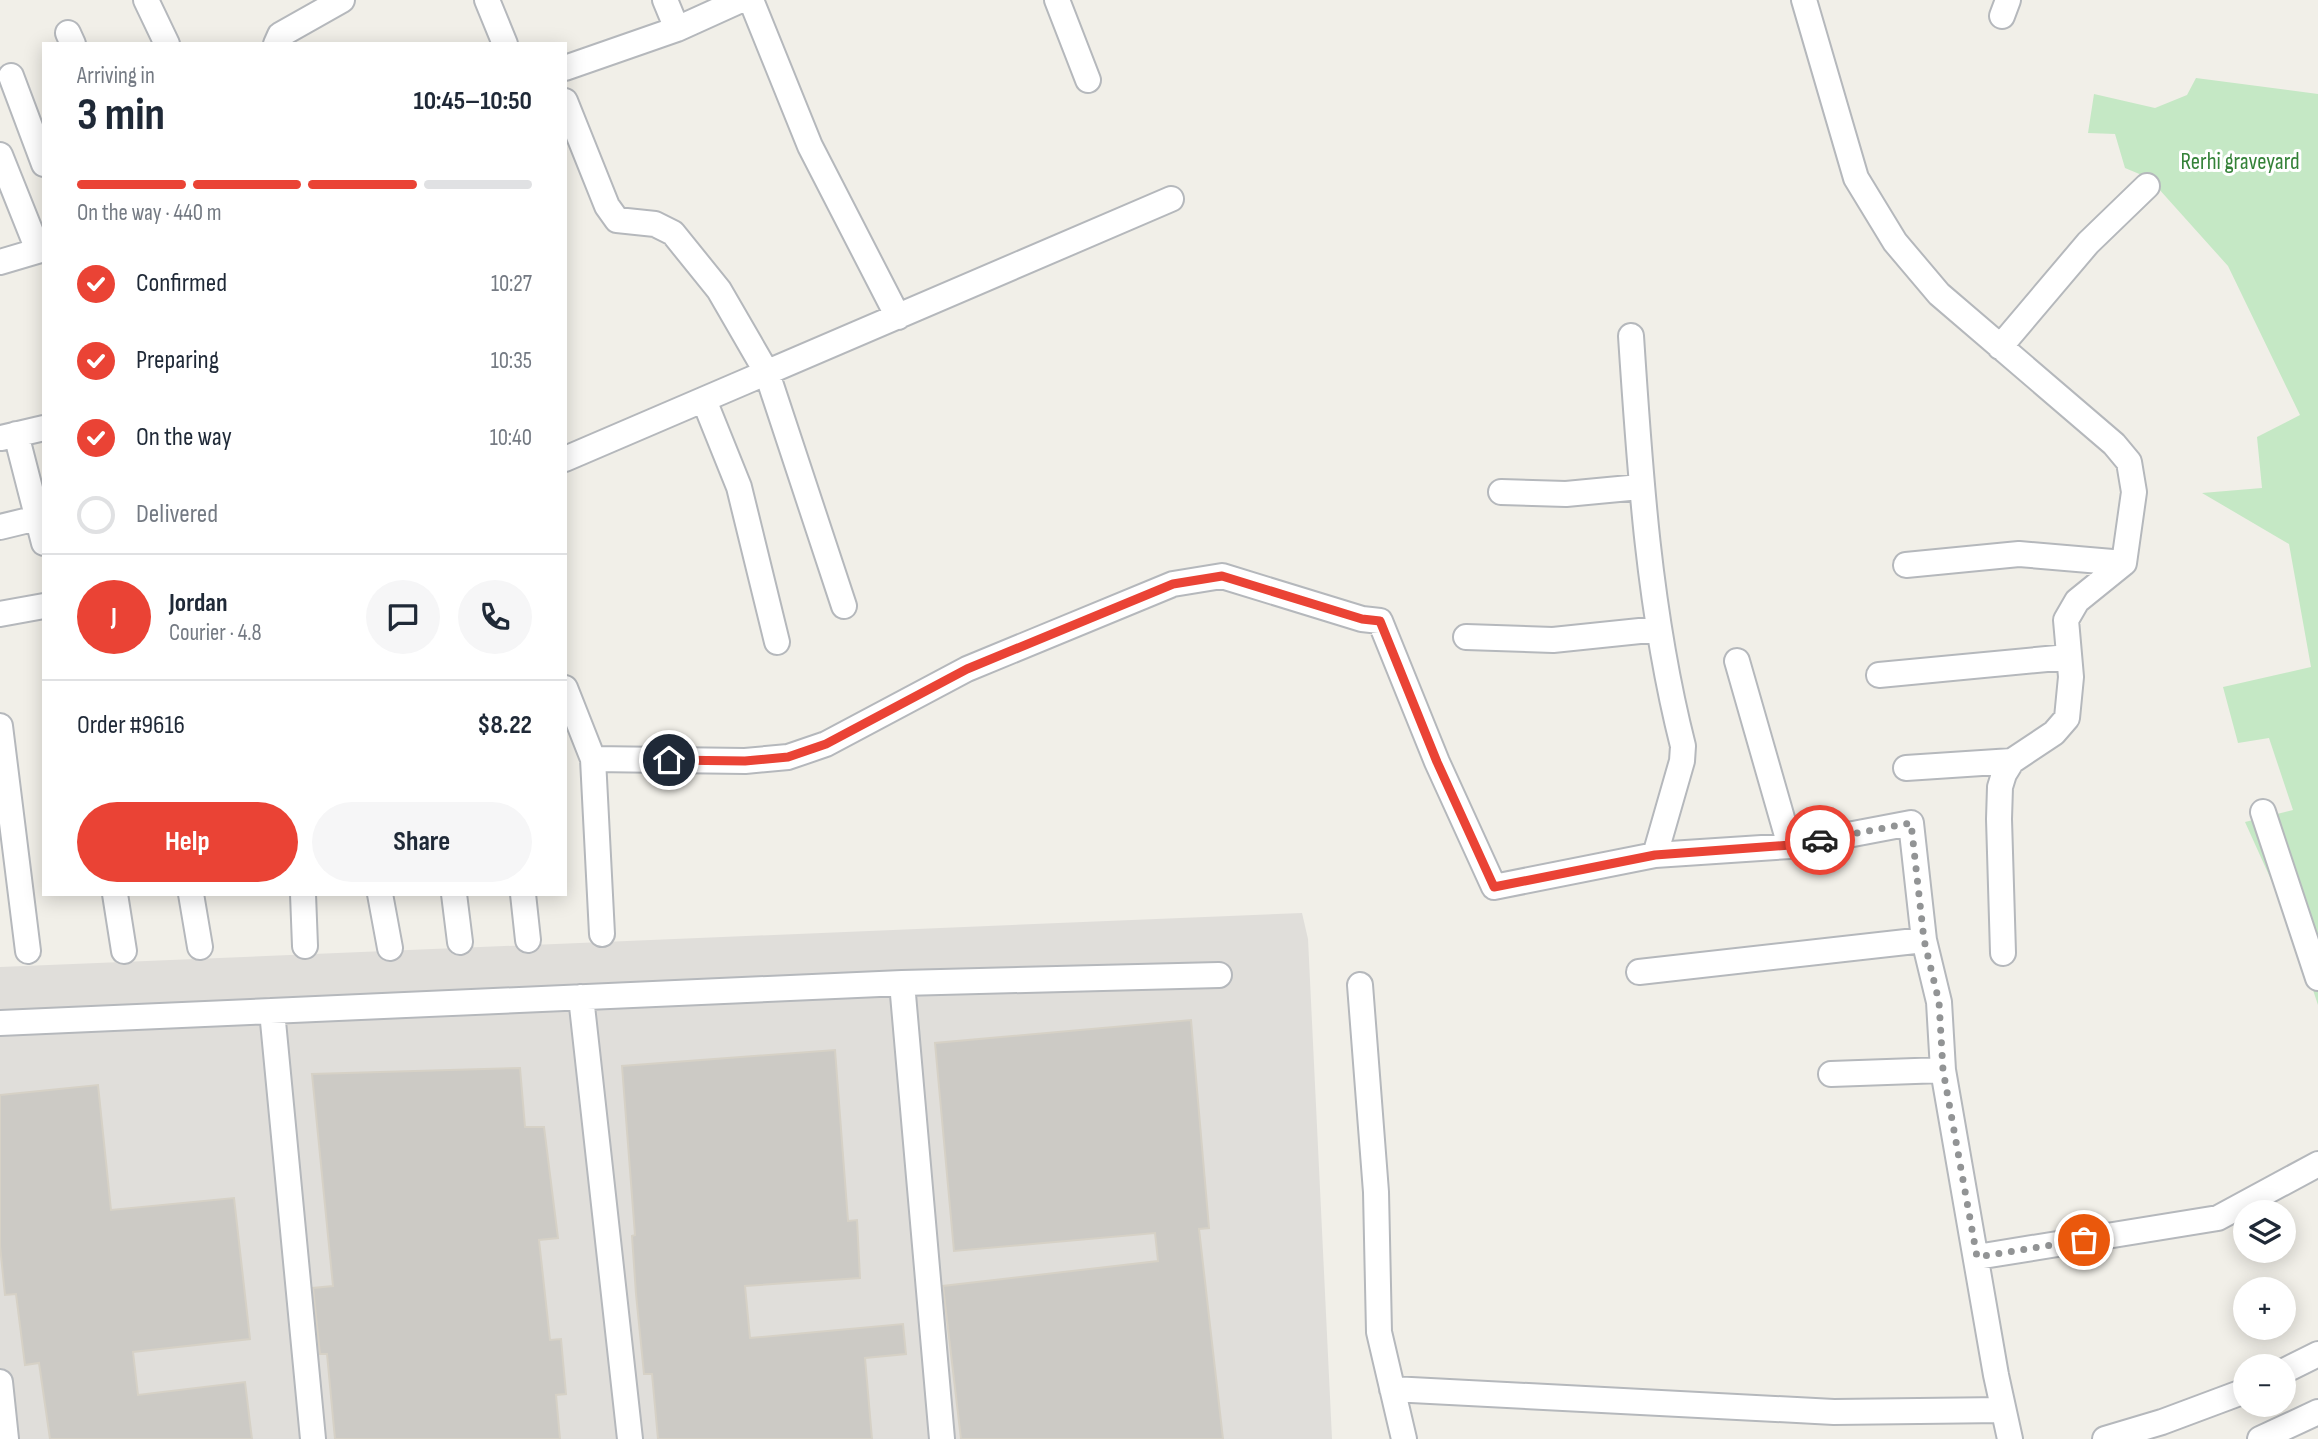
<!DOCTYPE html>
<html lang="en">
<head>
<meta charset="utf-8">
<style>
	:root { --surface:#fff; --page:#f6f6f7; --text:#1f2937; --muted:#747a83; --line:#e0e1e3; --accent:#ea4335 }
	body { margin:0; font-family:"Sofia Sans Condensed",sans-serif; background:var(--page); color:var(--text); height:100vh; display:flex; flex-direction:column; font-size:26px; white-space:nowrap }
	* { box-sizing:border-box; margin:0 }
	p { font-size:23px; color:var(--muted) }
	.icon { flex:none; width:38px; height:38px; fill:none; stroke:currentColor; stroke-width:2; stroke-linecap:round; stroke-linejoin:round }
	.map { position:relative; flex:1; overflow:hidden }
	.details { position:absolute; left:42px; top:42px; width:525px; height:854px; display:flex; flex-direction:column; background:var(--surface); border-radius:0px; box-shadow:0 4px 18px #0003 }
	.details>* { flex:none }
	.tools { position:absolute; left:2233px; top:1200px; display:grid; gap:14px }
	.tools a { display:grid; place-items:center; width:63px; height:63px; border-radius:50%; background:var(--surface); box-shadow:0 4px 18px #0003; font-size:35px }
	.pin { position:absolute; display:grid; place-items:center; width:60px; height:60px; color:#fff; margin:-30px; border:4px solid #fff; border-radius:50%; box-shadow:0 2px 7px #0007 }
	.courier { position:absolute; display:grid; place-items:center; width:70px; height:70px; margin:-35px; border:5px solid #ea4335; border-radius:50%; background:#fff; color:#222; box-shadow:0 2px 9px #0007 }
	.headline em { font-style:normal; font-weight:700 }
	.headline div { display:flex; flex-direction:column-reverse }
	.headline { display:flex; align-items:center; justify-content:space-between; height:119px; padding:0 35px }
	h1 { font-size:46px; font-weight:700; line-height:52px }
	.bar { display:grid; grid-template-columns:repeat(4,1fr); gap:10px 7px; align-content:center; height:84px; padding:0 35px }
	.bar i { height:9px; border-radius:5px; background:var(--line) }
	.bar .on { background:var(--accent) }
	.bar p { grid-column:span 4 }
	.line { display:flex; align-items:center; gap:18px; padding:0 35px; border-top:2px solid var(--line) }
	.line div { flex:1 }
	.round { display:grid; place-items:center; flex:none; width:74px; height:74px; border-radius:37px; background:var(--page) }
	ol { padding:0 35px; list-style:none }
	li { display:flex; align-items:center; gap:21px; height:77px }
	li p { margin-inline-start:auto }
	li .icon { padding:7px; border-radius:50%; background:var(--accent); color:#fff; stroke-width:4 }
	li:last-child { color:var(--muted) }
	li i { width:38px; height:38px; border:4px solid var(--line); border-radius:50% }
	.cta { display:flex; gap:14px; margin-top:auto; padding:14px 35px }
	.cta a { flex:1; height:80px; border-radius:42px; background:var(--accent); color:#fff; font-size:28px; font-weight:700; line-height:80px; text-align:center }
	.cta a+a { background:var(--page); color:var(--text) }
	.map>svg:first-child { display:block }
</style>
</head>
<body>
<div class="map">
<svg width="2318" height="1439" viewBox="0 0 2318 1439">
	<rect width="100%" height="100%" fill="#f1efe8"/>
	<!-- industrial -->
	<path fill="#e0deda" d="M 1302,913 L 1308,939 L 1332,1439 L 0,1439 L 0,967 Z"/>
	<!-- green -->
	<path fill="#c5e8c5" d="M 2196,78 L 2318,94 L 2318,1005 L 2291,924 L 2245,822 L 2293,810 L 2269,738 L 2238,743 L 2223,687 L 2311,667 L 2289,544 L 2202,493 L 2262,488 L 2257,437 L 2300,415 L 2228,266 L 2149,178 L 2125,168 L 2115,134 L 2088,133 L 2094,94 L 2155,108 L 2187,95 Z"/>
	<!-- building -->
	<path fill="#cccac5" stroke="#d6d1c6" stroke-width="2" d="M 1191,1020 L 1209,1228 L 1199,1229 L 1223,1439 L 961,1439 L 943,1286 L 1158,1261 L 1155,1233 L 954,1251 L 935,1043 Z
		M 835,1050 L 848,1221 L 857,1220 L 860,1278 L 745,1286 L 750,1338 L 903,1324 L 906,1354 L 865,1358 L 872,1439 L 658,1439 L 652,1374 L 644,1374 L 636,1294 L 632,1236 L 635,1235 L 622,1066 Z
		M 520,1068 L 525,1127 L 544,1127 L 558,1238 L 539,1240 L 550,1340 L 561,1339 L 566,1394 L 556,1395 L 560,1439 L 335,1439 L 327,1354 L 320,1354 L 313,1288 L 333,1286 L 312,1074 Z
		M 98,1085 L 111,1210 L 234,1198 L 250,1339 L 133,1352 L 138,1395 L 245,1382 L 252,1439 L 50,1439 L 39,1363 L 25,1365 L 16,1294 L 5,1295 L 0,1246 L 0,1095 Z"/>
	<g fill="none" stroke-linecap="round" stroke-linejoin="round">
		<defs>
			<path id="minor" d="M 146,0 L 167,44
				M 487,0 L 505,44
				M 665,0 L 677,29
				M 751,0 L 810,146 L 898,317
				M 1057,0 L 1088,80
				M 1804,0 L 1856,178 L 1895,242 L 1939,294 L 2114,444 L 2129,462 L 2134,492 L 2124,563 L 2077,601 L 2066,620 L 2071,677 L 2067,718 L 2054,733 L 2012,761 L 2004,774 L 2000,787 L 1999,819 L 2003,953
				M 2002,16 L 2008,0
				M 68,33 L 73,44
				M 276,44 L 280,35 L 342,0
				M 565,68 L 677,29 L 741,0
				M 11,76 L 44,164
				M 565,101 L 607,206 L 617,220 L 655,224 L 673,233 L 719,290 L 767,373 L 844,606
				M 0,155 L 38,250
				M 0,262 L 44,249
				M 1631,336 C 1640,474 1649,612 1683,746 L 1682,761 L 1655,855
				M 2000,347 L 2088,243 L 2147,186
				M 704,400 L 739,487 L 777,642
				M 16,434 L 44,543
				M 1,438 L 44,428
				M 565,459 L 1171,199
				M 1501,492 L 1566,494 L 1640,487
				M 0,527 L 37,518
				M 1906,565 L 2019,554 L 2124,563
				M 0,614 L 44,606
				M 1466,637 L 1553,640 L 1659,629
				M 1737,661 L 1790,846
				M 1879,675 L 2068,657
				M 565,688 L 593,759 L 602,934
				M 0,726 L 28,951
				M 593,759 L 745,761 L 788,757 L 826,744 L 967,669 L 1173,584 L 1222,576 L 1362,619 L 1380,621 L 1437,762 L 1494,887 L 1655,855 L 1790,846 L 1911,823 L 1924,940 L 1939,1002 L 1943,1070 L 1996,1375 L 2010,1439
				M 1906,768 L 2012,761
				M 2263,812 L 2318,978
				M 115,894 L 124,951
				M 191,894 L 200,947
				M 303,894 L 305,946
				M 380,894 L 390,948
				M 454,894 L 460,942
				M 523,894 L 528,940
				M 1639,972 L 1924,940
				M 902,983 L 1219,975
				M 1360,985 L 1376,1192 L 1379,1332 L 1404,1439
				M 581,997 L 630,1439
				M 272,1011 L 313,1439
				M 0,1023 L 902,983 L 942,1439
				M 1831,1074 L 1943,1070
				M 1977,1257 L 2218,1218 L 2318,1164
				M 2284,1371 L 2318,1354
				M 0,1382 L 6,1439
				M 1392,1389 L 1834,1412 L 2003,1410
				M 2105,1439 L 2162,1422 L 2245,1391
				M 2260,1439 L 2318,1412"/>
		</defs>
		<!-- minor casing -->
		<use href="#minor" stroke="#b5b8bc" stroke-width="28"/>
		<!-- minor -->
		<use href="#minor" stroke="#fff" stroke-width="24"/>
	</g>
	<g fill="none" stroke-linecap="round" stroke-linejoin="round">
		<!-- done -->
		<path stroke="#929495" stroke-width="7" stroke-dasharray="0 12.6" d="M 1820,840 L 1911,823 L 1924,940 L 1939,1002 L 1943,1070 L 1977,1257 L 2084,1240"/>
		<!-- route -->
		<path stroke="#ea4335" stroke-width="9" d="M 669,760 L 745,761 L 788,757 L 826,744 L 967,669 L 1173,584 L 1222,576 L 1362,619 L 1380,621 L 1437,762 L 1494,887 L 1655,855 L 1790,845 L 1820,840"/>
	</g>
	<g text-anchor="middle" dominant-baseline="central" stroke-width="6" stroke-linejoin="round" paint-order="stroke">
		<!-- park labels -->
		<g font-size="23" fill="#348238" stroke="#fff">
			<text x="2240" y="162">Rerhi graveyard</text>
		</g>
	</g>
</svg>
<div class="tools">
<a><svg class="icon" aria-label="layers" viewBox="0 0 24 24"><path d="M12 4l9 5-9 5-9-5zM3 14l9 5 9-5"/></svg></a>
<a>+</a>
<a>−</a>
</div>
<div class="pin" style="left:2084px;top:1240px;background:#ea580c"><svg class="icon" aria-label="bag" viewBox="0 0 24 24"><path d="M5 8h14l-1 12H6zM9 8a3 3 0 0 1 6 0"/></svg></div>
<div class="pin" style="left:669px;top:760px;background:#1f2937"><svg class="icon" aria-label="home" viewBox="0 0 24 24"><path d="M3 11l9-7 9 7M6 9v11h12V9"/></svg></div>
<div class="courier" style="left:1820px;top:840px"><svg class="icon" aria-label="car" viewBox="0 0 24 24"><path d="M5 17H2v-5l4-1 3-4h7l3 4 3 1v5h-3M9 17h6M6 11h13"/><circle cx="7" cy="17" r="2"/><circle cx="17" cy="17" r="2"/></svg></div>
<section class="details">
<div class="headline"><div><h1>3 min</h1><p>Arriving in</p></div><em>10:45–10:50</em></div>
<div class="bar"><i class="on"></i><i class="on"></i><i class="on"></i><i></i><p>On the way · 440 m</p></div>
<ol>
<li><svg class="icon" aria-label="check" viewBox="0 0 24 24"><path d="M5 12l5 5 9-10"/></svg>Confirmed<p>10:27</p></li>
<li><svg class="icon" aria-label="check" viewBox="0 0 24 24"><path d="M5 12l5 5 9-10"/></svg>Preparing<p>10:35</p></li>
<li><svg class="icon" aria-label="check" viewBox="0 0 24 24"><path d="M5 12l5 5 9-10"/></svg>On the way<p>10:40</p></li>
<li><i></i>Delivered</li>
</ol>
<div class="line" style="height:126px"><b class="round" style="background:var(--accent);color:#fff">J</b><div><b>Jordan</b><p>Courier · 4.8</p></div><a class="round"><svg class="icon" aria-label="chat" viewBox="0 0 24 24"><path d="M4 5h16v11H9l-5 4z"/></svg></a><a class="round"><svg class="icon" aria-label="phone" viewBox="0 0 24 24"><path d="M5 4h4l2 5-3 2q2 4 5 5l2-3 5 2v4C11 20 4 13 5 4z"/></svg></a></div>
<div class="line" style="height:91px"><div>Order #9616</div><b>$8.22</b></div>
<div class="cta"><a>Help</a><a>Share</a></div>
</section>
</div>
</body>
</html>
